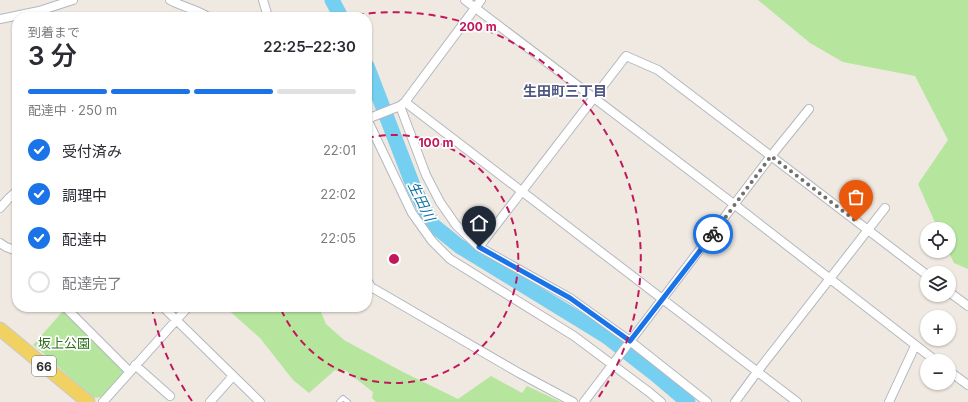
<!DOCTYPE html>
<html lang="ja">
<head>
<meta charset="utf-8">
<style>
	:root { --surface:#fff; --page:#f7f7f7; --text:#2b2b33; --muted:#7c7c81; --line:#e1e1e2; --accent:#1a73e8 }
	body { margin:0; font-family:Inter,"Noto Sans JP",sans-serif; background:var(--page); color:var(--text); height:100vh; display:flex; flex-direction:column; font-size:15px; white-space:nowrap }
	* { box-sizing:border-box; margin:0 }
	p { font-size:13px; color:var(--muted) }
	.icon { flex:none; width:22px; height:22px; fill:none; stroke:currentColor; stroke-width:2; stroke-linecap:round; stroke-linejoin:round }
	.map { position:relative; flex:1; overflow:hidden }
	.sheet { position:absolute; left:12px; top:12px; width:360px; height:300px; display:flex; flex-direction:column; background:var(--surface); border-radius:16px; box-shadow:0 1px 3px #0004 }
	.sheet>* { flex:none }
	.controls { position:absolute; left:920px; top:222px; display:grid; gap:8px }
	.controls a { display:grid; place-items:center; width:36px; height:36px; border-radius:50%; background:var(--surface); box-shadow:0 1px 3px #0004; font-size:20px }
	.pin { position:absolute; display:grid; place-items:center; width:34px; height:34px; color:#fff; margin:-41px -17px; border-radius:50% 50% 50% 0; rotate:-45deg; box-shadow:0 0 4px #0007 }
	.pin .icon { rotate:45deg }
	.courier { position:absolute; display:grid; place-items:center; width:40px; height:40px; margin:-20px; border:3px solid #1a73e8; border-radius:50%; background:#fff; color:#222; box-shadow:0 1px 5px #0007 }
	.headline em { font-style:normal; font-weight:600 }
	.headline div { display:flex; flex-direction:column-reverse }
	.headline { display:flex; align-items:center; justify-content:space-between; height:68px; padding:0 16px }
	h1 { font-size:26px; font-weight:600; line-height:30px }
	.bar { display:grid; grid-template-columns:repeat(4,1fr); gap:6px 4px; align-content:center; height:48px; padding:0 16px }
	.bar i { height:5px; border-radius:3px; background:var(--line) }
	.bar .current { background:var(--accent) }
	.bar p { grid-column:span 4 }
	ol { padding:0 16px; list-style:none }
	li { display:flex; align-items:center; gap:12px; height:44px }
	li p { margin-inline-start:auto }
	li .icon { padding:4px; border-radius:50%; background:var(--accent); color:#fff; stroke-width:4 }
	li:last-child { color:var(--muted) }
	li i { width:22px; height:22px; border:2px solid var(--line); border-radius:50% }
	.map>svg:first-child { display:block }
</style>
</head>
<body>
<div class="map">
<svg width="968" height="402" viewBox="0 0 968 402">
	<rect width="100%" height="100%" fill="#efe9e1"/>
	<!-- green -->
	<path fill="#b6e59e" d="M 758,0 L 968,0 L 968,269 L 954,263 L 948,251 L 949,229 L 938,229 L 918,184 L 948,140 L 915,76 L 843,62 L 810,43 Z
		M 225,307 L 319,307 L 326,324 L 344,340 L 401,371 L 458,399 L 491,376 L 522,393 L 527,386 L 561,402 L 376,402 L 372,398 L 373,392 L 345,370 L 340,372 L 335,370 L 309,393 L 293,380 L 260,338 Z
		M 63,311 L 124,372 L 103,397 L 93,398 L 44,354 L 33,345 Z"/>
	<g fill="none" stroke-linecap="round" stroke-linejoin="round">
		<!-- river -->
		<path stroke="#75cff0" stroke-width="15" d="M 332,0 L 341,17
			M 367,66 L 414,188 L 433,225 L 459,246 L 606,336 L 655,374 L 688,402"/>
		<defs>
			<path id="lane" d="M 339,402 L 343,398 L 348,402"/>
			<path id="street" d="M 170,0 C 182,7 197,9 208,17
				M 263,0 L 268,17
				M 465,0 L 735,205 L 936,361
				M 0,19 L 39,11 L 73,0
				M 405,102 L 797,402
				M 400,106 L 426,175 L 440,202 L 456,225 L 479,247 L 570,298 L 630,341 L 707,402
				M 367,119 L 412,213 L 432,241 L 450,259 L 574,336 L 649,392 L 661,402
				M 367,119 L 400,106 L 405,102 L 481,0
				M 0,208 L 9,198 L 17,191
				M 0,243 L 6,247 L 17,251
				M 479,247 L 626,56 L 658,70 L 927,275
				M 367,280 L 371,287 L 519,373 L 573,402
				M 949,292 L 968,306
				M 65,307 L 129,371
				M 163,307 L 260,402
				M 135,365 L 170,396
				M 949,371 L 968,385
				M 103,402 L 188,307
				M 210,402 L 233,376
				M 584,402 L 771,156 L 809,109
				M 735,402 L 757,372 L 885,208
				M 889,402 L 915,346"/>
			<path id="primary" d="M 0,329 L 88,402"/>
		</defs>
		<!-- lane casing -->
		<use href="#lane" stroke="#b4b7c1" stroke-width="6"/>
		<!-- street casing -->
		<use href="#street" stroke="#b4b7c1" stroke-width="10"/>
		<!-- primary casing -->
		<use href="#primary" stroke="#c9c9c9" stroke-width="15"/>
		<!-- lane -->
		<use href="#lane" stroke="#fff" stroke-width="4"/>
		<!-- street -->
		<use href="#street" stroke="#fff" stroke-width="8"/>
		<!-- primary -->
		<use href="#primary" stroke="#f2d163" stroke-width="13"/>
	</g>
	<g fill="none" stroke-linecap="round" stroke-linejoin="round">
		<!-- done -->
		<path stroke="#726f6d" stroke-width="4" stroke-dasharray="0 7.2" d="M 713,234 L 771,156 L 856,221"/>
		<!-- route -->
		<path stroke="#1a73e8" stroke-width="5" d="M 479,247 L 570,298 L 630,341 L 713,234"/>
	</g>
	<!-- distance rings -->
	<g fill="none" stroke="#c2185b" stroke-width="2" stroke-dasharray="7 5">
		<path d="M367 138A124 124 0 1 1 280 307"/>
		<path d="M192 401A247 247 0 0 1 152 308M345 17A247 247 0 0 1 596 401"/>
	</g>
	<g text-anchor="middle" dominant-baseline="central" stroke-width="3.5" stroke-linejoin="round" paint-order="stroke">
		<!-- shield labels -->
		<rect fill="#fff" stroke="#6d6d6d" stroke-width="1" x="32" y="356" width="24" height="20" rx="3"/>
		<g font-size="12" font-weight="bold" fill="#2e2e2e">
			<text x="44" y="366">66</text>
		</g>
		<!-- park labels -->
		<g font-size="13" fill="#2c6e1b" stroke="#fff">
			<text x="64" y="343">坂上公園</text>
		</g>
		<!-- neighbourhood labels -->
		<g font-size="14" font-weight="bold" fill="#4d5680" stroke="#fff">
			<text x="565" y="90">生田町三丁目</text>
		</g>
		<!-- water labels -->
		<g font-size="14" font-style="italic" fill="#0d6fa3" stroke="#fff">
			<text transform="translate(422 201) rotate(64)">生田川</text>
		</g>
	</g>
	<circle cx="394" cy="259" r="6" fill="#c2185b" stroke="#fff" stroke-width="2"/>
	<g font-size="12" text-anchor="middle" font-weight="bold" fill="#c2185b" stroke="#fff" stroke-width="3.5" stroke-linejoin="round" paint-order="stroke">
		<text x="478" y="31">200 m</text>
		<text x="436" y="147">100 m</text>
	</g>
</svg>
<div class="controls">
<a><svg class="icon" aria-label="locate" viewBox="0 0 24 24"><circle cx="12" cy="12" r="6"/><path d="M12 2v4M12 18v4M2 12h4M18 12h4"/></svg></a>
<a><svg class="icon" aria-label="layers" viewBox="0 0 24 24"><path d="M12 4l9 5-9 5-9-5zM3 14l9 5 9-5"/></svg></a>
<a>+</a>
<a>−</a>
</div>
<div class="pin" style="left:856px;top:221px;background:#ea580c"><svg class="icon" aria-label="bag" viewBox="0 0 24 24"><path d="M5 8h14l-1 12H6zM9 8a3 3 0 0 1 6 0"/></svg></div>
<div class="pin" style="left:479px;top:247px;background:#1f2937"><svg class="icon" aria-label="home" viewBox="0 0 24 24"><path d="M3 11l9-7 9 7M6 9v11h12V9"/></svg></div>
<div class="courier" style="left:713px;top:234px"><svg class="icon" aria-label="bike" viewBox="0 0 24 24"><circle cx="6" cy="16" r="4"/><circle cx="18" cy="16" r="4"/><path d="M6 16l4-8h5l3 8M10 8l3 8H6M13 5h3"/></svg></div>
<section class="sheet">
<div class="headline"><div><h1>3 分</h1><p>到着まで</p></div><em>22:25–22:30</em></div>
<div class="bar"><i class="current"></i><i class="current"></i><i class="current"></i><i></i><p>配達中 · 250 m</p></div>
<ol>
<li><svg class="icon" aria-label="check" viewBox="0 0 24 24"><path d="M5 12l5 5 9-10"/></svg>受付済み<p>22:01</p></li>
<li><svg class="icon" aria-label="check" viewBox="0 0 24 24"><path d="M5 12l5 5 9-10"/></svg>調理中<p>22:02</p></li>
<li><svg class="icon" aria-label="check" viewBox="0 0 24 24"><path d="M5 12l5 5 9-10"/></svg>配達中<p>22:05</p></li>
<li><i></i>配達完了</li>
</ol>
</section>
</div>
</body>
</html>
